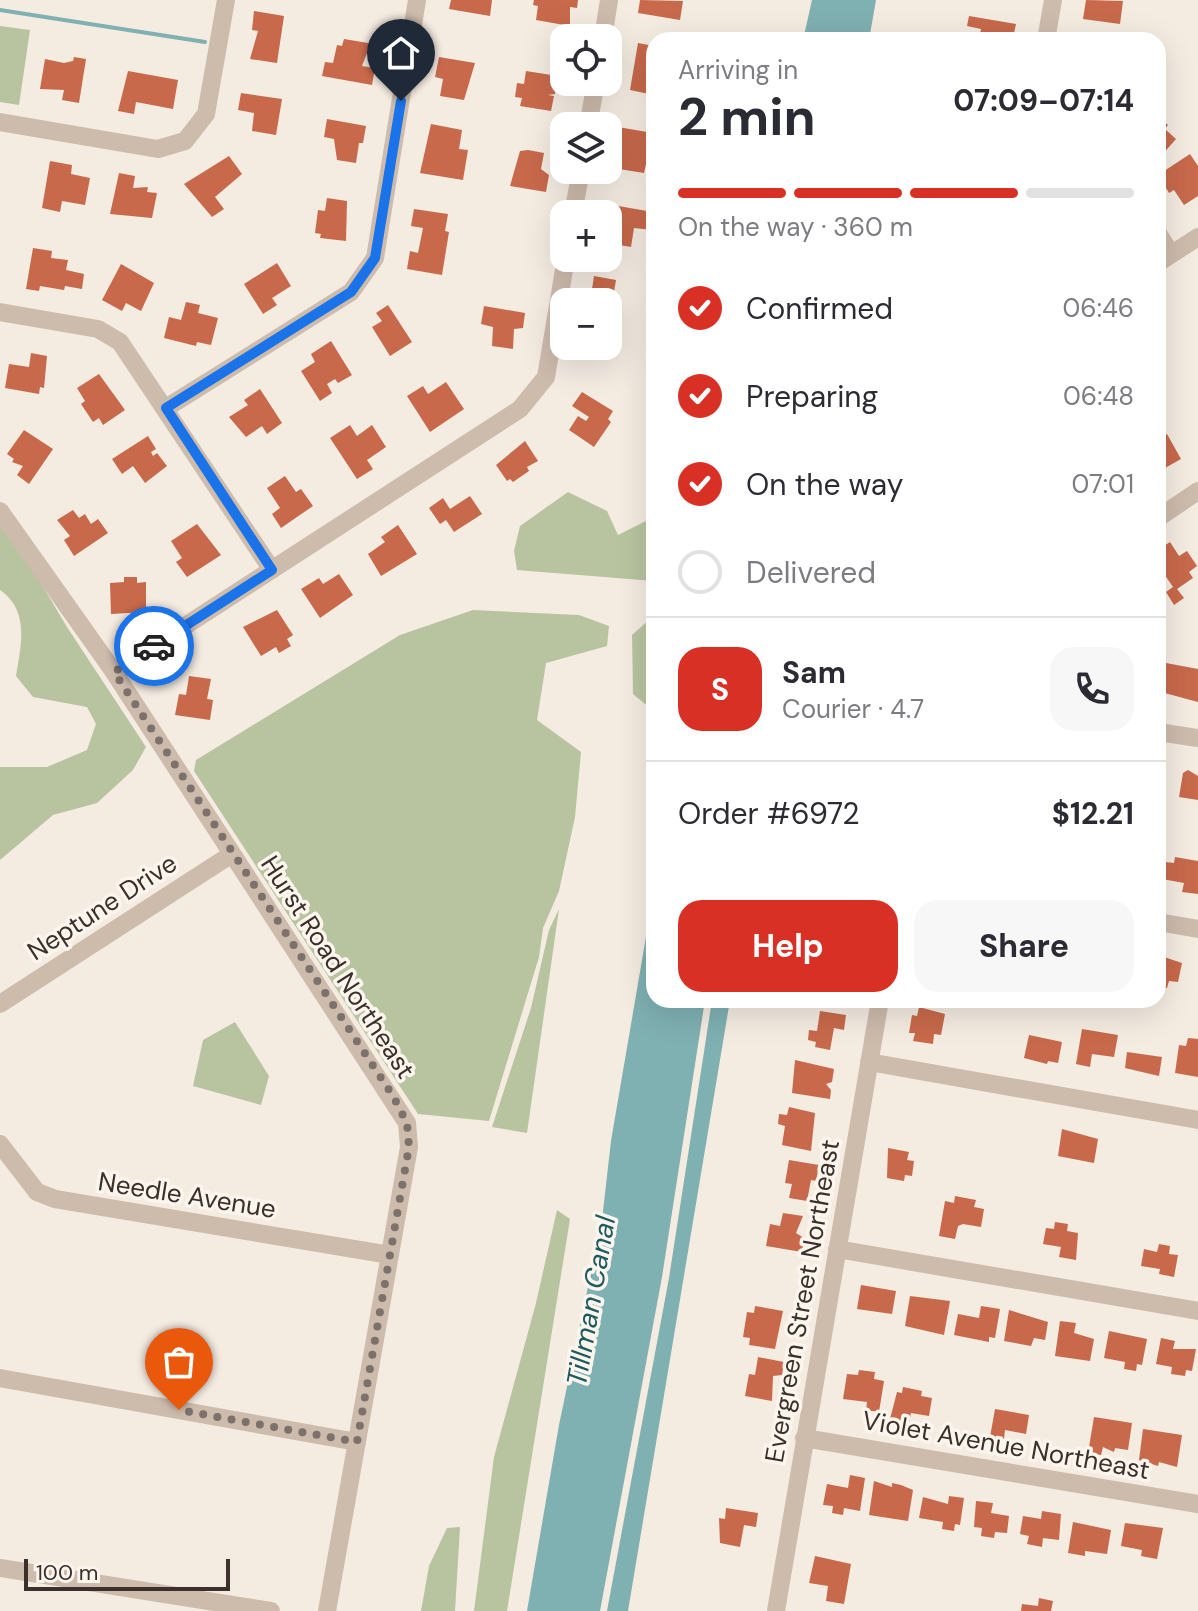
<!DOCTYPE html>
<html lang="en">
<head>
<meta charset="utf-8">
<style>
	:root { --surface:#fff; --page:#f7f7f7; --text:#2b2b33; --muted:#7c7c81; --line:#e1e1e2; --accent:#d93025 }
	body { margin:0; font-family:"DM Sans",sans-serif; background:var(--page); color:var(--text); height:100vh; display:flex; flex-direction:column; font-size:30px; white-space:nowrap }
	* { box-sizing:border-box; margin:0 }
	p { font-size:26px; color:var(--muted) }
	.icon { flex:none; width:44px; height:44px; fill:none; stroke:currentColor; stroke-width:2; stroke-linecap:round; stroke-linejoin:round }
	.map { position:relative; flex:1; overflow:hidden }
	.panel { position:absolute; left:646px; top:32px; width:520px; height:976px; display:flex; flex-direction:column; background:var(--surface); border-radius:24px; box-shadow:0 8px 32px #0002 }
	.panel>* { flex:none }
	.buttons { position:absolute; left:550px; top:24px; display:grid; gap:16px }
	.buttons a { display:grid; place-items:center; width:72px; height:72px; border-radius:16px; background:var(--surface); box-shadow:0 8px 32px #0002; font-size:40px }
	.scale { position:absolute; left:24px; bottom:20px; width:206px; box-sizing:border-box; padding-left:8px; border:4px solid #3b302b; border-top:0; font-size:22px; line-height:28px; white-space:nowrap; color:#3b302b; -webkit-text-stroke:6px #fbf5ee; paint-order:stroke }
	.pin { position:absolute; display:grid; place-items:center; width:68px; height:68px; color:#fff; margin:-82px -34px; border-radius:50% 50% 50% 0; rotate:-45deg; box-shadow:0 0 8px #0007 }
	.pin .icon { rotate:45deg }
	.courier { position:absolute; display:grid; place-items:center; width:80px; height:80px; margin:-40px; border:6px solid #1a73e8; border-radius:50%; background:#fff; color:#222; box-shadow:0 2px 10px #0007 }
	.summary em { font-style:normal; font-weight:700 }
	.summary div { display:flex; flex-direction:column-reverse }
	.summary { display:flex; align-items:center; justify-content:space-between; height:136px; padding:0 32px }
	h1 { font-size:52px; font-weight:700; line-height:60px }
	.bar { display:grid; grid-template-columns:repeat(4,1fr); gap:12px 8px; align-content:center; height:96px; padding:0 32px }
	.bar i { height:10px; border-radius:6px; background:var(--line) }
	.bar .active { background:var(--accent) }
	.bar p { grid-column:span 4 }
	.line { display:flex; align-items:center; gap:20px; padding:0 32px; border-top:2px solid var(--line) }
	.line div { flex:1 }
	.round { display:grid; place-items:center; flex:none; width:84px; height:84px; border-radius:24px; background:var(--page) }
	ol { padding:0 32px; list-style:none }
	li { display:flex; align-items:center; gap:24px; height:88px }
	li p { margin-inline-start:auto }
	li .icon { padding:8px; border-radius:50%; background:var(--accent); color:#fff; stroke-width:4 }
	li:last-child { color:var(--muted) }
	li i { width:44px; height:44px; border:4px solid var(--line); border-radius:50% }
	.action { display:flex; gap:16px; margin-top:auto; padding:16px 32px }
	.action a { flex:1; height:92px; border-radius:24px; background:var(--accent); color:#fff; font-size:32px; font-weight:700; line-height:92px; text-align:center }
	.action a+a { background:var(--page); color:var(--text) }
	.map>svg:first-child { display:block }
</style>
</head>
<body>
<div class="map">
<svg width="1198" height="1611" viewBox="0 0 1198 1611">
	<rect width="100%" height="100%" fill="#f4ebe1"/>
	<!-- green -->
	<path fill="#b8c4a0" d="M 0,26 L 30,30 L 19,105 L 0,102 Z
		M 568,492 L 607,511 L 618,535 L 654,517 L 654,581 L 517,570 L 514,551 L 520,526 Z
		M 0,526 L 23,553 L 67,627 L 146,747 L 133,770 L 97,803 L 53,815 L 0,860 L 0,767 L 47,767 L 87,750 L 96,724 L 87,707 L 33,697 L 16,676 C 21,645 30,611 0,590 Z
		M 473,610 L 579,615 L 609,626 L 607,646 L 546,663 L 537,720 L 581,752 L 575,817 L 559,891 L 543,928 L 539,957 L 489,1121 L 418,1114 L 194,771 L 196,760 L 400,635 Z
		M 651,618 L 654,618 L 654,702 L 650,708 L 633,694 L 632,635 Z
		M 559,909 L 527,1133 L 492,1127 L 531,1008 L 549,930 Z
		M 235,1022 L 269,1076 L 261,1105 L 193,1086 L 203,1040 Z
		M 557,1210 L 570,1219 L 507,1611 L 474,1611 L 494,1457 L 536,1303 Z
		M 460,1527 L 455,1611 L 421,1611 L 429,1566 L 447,1528 Z"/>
	<!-- water -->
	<path fill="#7fb0b2" d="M 812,0 L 876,0 L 869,40 L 803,40 Z
		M 654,890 L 654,1000 L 705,1000 L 662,1277 L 600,1611 L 527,1611 L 559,1425 L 602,1220 L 611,1141 Z
		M 712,1000 L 730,1000 L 628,1611 L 607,1611 L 669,1278 Z"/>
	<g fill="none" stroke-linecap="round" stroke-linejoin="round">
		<!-- stream -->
		<path stroke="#7fb0b2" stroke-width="4" d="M 0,10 L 205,42"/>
	</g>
	<!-- building -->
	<path fill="#c8694b" d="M 451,0 L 492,0 L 490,16 L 449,9 Z
		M 534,0 L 578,0 L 577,8 L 570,7 L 570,26 L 536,20 L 538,6 L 533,5 Z
		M 640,0 L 683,1 L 680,20 L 638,13 Z
		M 1086,0 L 1123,1 L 1120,24 L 1083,19 Z
		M 254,11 L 284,16 L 277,63 L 250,59 L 258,31 L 252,30 Z
		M 969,16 L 1016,24 L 1013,38 L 979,40 L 981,29 L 967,26 Z
		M 344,39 L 374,44 L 372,54 L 367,53 L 362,66 L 375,68 L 372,85 L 322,76 L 325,62 L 333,63 L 337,45 L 342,46 Z
		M 638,43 L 654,46 L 654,95 L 630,90 Z
		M 74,57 L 86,59 L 79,103 L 62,100 L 64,90 L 40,89 L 45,59 L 64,63 L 73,61 Z
		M 439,57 L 475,63 L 464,100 L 440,96 L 443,79 L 435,77 Z
		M 128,71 L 178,80 L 173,109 L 136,102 L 134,114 L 118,111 Z
		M 526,71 L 558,76 L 555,94 L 548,95 L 554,96 L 551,111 L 520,106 L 522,98 L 515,97 L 517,83 L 524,84 Z
		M 241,93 L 282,99 L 276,135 L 252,131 L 254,113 L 238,110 Z
		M 1158,116 L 1168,125 L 1165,129 L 1176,139 L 1162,155 L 1158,152 Z
		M 327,119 L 366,126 L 363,143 L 359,143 L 356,163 L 337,160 L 334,139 L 324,137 Z
		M 431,124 L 462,130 L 459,149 L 468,150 L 463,180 L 420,173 Z
		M 618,127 L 653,133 L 644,173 L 619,169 L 622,149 L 615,148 Z
		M 528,150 L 544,153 L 541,169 L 549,175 L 546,192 L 510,186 L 520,151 Z
		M 1190,154 L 1198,166 L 1198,196 L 1184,205 L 1174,190 L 1169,193 L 1158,175 Z
		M 229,156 L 242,174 L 215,197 L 224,209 L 212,217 L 184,184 Z
		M 50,161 L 72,165 L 71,174 L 90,178 L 85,205 L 62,201 L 60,212 L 42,208 Z
		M 119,173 L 135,176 L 133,188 L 148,187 L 147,192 L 157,193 L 152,218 L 110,214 Z
		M 327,198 L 347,201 L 346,241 L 320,238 L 321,234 L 315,233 L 318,210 L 325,211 Z
		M 607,204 L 647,211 L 646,219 L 654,220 L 653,230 L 634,228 L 631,247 L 608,243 Z
		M 414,209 L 448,214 L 445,231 L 449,232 L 442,275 L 407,269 L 410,251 L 418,253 L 423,228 L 411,226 Z
		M 33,248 L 52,251 L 51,258 L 68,260 L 66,270 L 84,274 L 82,289 L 65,286 L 64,290 L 40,286 L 39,291 L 26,289 Z
		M 277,263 L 291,286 L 272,298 L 277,305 L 263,314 L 244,284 Z
		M 121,264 L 154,283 L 141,311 L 126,303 L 122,311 L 102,300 Z
		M 594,276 L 616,280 L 611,310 L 618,311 L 613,329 L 608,328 L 608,302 L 590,302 Z
		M 186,302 L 200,305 L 198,313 L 218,318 L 211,345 L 197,342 L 196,346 L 164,338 L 169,317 L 181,320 Z
		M 388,305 L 412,342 L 390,356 L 372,327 L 382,321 L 376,313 Z
		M 484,306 L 525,313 L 523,328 L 514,329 L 513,349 L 492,346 L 493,327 L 481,324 Z
		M 331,341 L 352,375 L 338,383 L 335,379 L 327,384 L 332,393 L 320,401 L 301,371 L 315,362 L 311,354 Z
		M 31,353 L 47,356 L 44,388 L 40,387 L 39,394 L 5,388 L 9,364 L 29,367 Z
		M 99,374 L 125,410 L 103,425 L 99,418 L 93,422 L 81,404 L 85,401 L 77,388 Z
		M 446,382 L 464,409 L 430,432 L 407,396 L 423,386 L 428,394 Z
		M 260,389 L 282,423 L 267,434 L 262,426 L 246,437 L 229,417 L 248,405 L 244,400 Z
		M 582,392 L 613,411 L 608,419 L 611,422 L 594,447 L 569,430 L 578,416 L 586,421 L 589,417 L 572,406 Z
		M 350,425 L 357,436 L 372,425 L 386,447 L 367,460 L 373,469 L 357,479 L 330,438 Z
		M 24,430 L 53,449 L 29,484 L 17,475 L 23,466 L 12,462 L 14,459 L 7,454 Z
		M 1167,434 L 1181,459 L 1165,468 L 1161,462 L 1158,464 L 1158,440 Z
		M 148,436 L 156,449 L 151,452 L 153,456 L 157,453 L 167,466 L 145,483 L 133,466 L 122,474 L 112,459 Z
		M 525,441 L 538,461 L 527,467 L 529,471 L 513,482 L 510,479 L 507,481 L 496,465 Z
		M 285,476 L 296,492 L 301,489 L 313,506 L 281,528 L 272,514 L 280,508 L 267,488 Z
		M 470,496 L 482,514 L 454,532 L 446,520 L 440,524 L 429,508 L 443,498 L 450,509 Z
		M 73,510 L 79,518 L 85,514 L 91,524 L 98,519 L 108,533 L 74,556 L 64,540 L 70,536 L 57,520 Z
		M 197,524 L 221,555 L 187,577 L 176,562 L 182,558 L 171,541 Z
		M 398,525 L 417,554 L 381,576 L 368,554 L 385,542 L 381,537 Z
		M 1170,542 L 1179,556 L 1187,551 L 1197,566 L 1189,572 L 1193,578 L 1177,589 L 1184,598 L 1174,605 L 1166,592 L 1173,587 L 1158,565 L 1158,550 Z
		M 339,574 L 353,595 L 320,618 L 301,589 L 319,578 L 323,584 Z
		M 124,577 L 137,577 L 137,583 L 146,582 L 146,612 L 111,614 L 110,583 L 124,582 Z
		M 277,610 L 293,635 L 287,639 L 291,646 L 279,653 L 276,647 L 261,656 L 243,627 Z
		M 1166,663 L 1198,669 L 1198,702 L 1161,692 Z
		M 189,676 L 211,679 L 207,699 L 213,700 L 210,720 L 175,715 L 179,694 L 186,695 Z
		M 1188,770 L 1198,776 L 1198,800 L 1179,797 L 1183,773 Z
		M 1175,857 L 1198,861 L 1198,894 L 1182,892 L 1184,883 L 1162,879 L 1165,862 L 1174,863 Z
		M 1161,956 L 1182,963 L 1178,982 L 1169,981 L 1167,988 L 1158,986 L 1158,959 Z
		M 919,1007 L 945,1014 L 941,1035 L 934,1034 L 933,1044 L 913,1041 L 915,1033 L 909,1033 L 912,1015 L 917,1016 Z
		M 820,1011 L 846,1015 L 844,1030 L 834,1028 L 830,1050 L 815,1047 L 816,1042 L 808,1040 L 809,1030 L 817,1031 Z
		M 1082,1029 L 1118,1035 L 1114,1057 L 1092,1054 L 1090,1067 L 1076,1064 Z
		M 1029,1035 L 1062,1042 L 1058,1063 L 1048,1061 L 1047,1064 L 1024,1058 Z
		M 1188,1038 L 1198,1039 L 1198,1077 L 1175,1073 L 1179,1045 L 1186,1046 Z
		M 1127,1052 L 1162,1057 L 1159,1076 L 1125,1068 Z
		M 795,1060 L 834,1069 L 832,1082 L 826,1084 L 831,1090 L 830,1099 L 792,1093 Z
		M 789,1107 L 815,1113 L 811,1151 L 782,1145 L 785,1126 L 778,1124 L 779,1114 L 787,1115 Z
		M 1062,1129 L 1098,1139 L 1094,1163 L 1058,1156 Z
		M 888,1148 L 909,1152 L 907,1160 L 914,1161 L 912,1176 L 905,1175 L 904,1181 L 887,1178 Z
		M 789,1160 L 819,1165 L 816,1181 L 811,1180 L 807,1201 L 789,1198 L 792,1184 L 785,1183 Z
		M 955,1196 L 976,1200 L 974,1207 L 984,1209 L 981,1227 L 963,1224 L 958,1226 L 955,1239 L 939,1236 L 945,1201 L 954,1203 Z
		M 783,1213 L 803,1216 L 796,1233 L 804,1238 L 802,1252 L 766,1246 L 770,1224 L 780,1226 Z
		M 1055,1222 L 1068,1224 L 1067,1231 L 1078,1233 L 1076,1260 L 1059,1257 L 1061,1247 L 1043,1244 L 1046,1228 L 1054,1229 Z
		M 1159,1244 L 1170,1246 L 1169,1254 L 1178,1255 L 1174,1277 L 1159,1274 L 1160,1269 L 1141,1266 L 1144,1249 L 1157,1252 Z
		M 861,1285 L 896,1291 L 892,1314 L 857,1309 Z
		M 910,1296 L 950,1301 L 944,1335 L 905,1326 Z
		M 755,1306 L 783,1311 L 775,1349 L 749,1345 L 750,1338 L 743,1337 L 747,1312 L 754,1313 Z
		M 981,1306 L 1000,1309 L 995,1338 L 989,1337 L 989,1342 L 954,1335 L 958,1314 L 979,1318 Z
		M 1009,1310 L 1048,1322 L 1045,1340 L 1034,1338 L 1031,1346 L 1004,1341 Z
		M 1060,1321 L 1076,1323 L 1074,1333 L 1094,1339 L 1090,1361 L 1055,1356 Z
		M 1109,1331 L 1147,1339 L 1142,1365 L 1137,1364 L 1136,1371 L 1124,1369 L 1125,1362 L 1104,1358 Z
		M 1161,1338 L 1175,1341 L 1173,1349 L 1196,1349 L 1192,1371 L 1186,1370 L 1185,1376 L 1171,1374 L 1172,1367 L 1156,1364 Z
		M 758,1357 L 784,1362 L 782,1375 L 773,1376 L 772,1401 L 745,1396 L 749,1374 L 755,1375 Z
		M 859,1370 L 875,1372 L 874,1379 L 884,1381 L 879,1412 L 866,1410 L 867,1402 L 843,1399 L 847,1374 L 858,1375 Z
		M 903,1387 L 922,1391 L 921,1396 L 932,1398 L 929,1416 L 911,1413 L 909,1423 L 890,1419 L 897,1392 L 902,1393 Z
		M 995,1409 L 1029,1415 L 1026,1434 L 1005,1430 L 1004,1439 L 990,1437 Z
		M 1094,1417 L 1132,1423 L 1128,1450 L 1115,1448 L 1114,1452 L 1103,1447 L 1101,1455 L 1088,1453 Z
		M 1143,1429 L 1182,1435 L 1177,1467 L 1159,1462 L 1158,1466 L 1139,1460 Z
		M 850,1475 L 865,1478 L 860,1511 L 844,1508 L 843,1515 L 832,1513 L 833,1506 L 823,1505 L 827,1484 L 848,1488 Z
		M 874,1481 L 892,1487 L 892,1483 L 901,1485 L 913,1490 L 908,1521 L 869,1515 Z
		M 949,1496 L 964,1498 L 960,1525 L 955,1524 L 954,1531 L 942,1529 L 943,1522 L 919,1518 L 923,1497 L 948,1504 Z
		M 976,1501 L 993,1503 L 991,1513 L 1009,1516 L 1007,1533 L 995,1532 L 994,1538 L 981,1536 L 982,1528 L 974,1527 Z
		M 726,1508 L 758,1513 L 756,1527 L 744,1525 L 740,1547 L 720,1543 L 719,1518 L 725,1519 Z
		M 1042,1511 L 1061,1514 L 1059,1540 L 1043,1538 L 1042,1547 L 1027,1544 L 1029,1536 L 1020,1534 L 1023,1516 L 1041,1519 Z
		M 1073,1522 L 1111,1530 L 1107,1554 L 1085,1551 L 1085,1556 L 1068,1553 Z
		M 1125,1523 L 1163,1528 L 1157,1559 L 1141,1556 L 1142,1550 L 1121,1546 Z
		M 815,1556 L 851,1564 L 844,1604 L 826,1601 L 828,1586 L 809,1583 Z
		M 1039,1598 L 1053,1601 L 1051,1611 L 1021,1611 L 1022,1604 L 1038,1606 Z"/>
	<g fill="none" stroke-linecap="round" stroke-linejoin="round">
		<!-- minor -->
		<path stroke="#cdbbac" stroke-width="18" d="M 603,38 L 609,0
			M 1046,40 L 1053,0
			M 0,122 L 158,149 L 185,141 L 206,114 L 226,0
			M 588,126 L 596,82
			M 573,214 L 581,170
			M 1158,233 L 1171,254
			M 1158,263 L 1198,237
			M 0,312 L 98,329 L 120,342 L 272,570
			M 166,408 L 351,292 L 375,258 L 417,0
			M 0,511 L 114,672 L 407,1123 L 409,1147 L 327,1611
			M 1158,518 L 1198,491
			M 114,672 L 520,409 L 546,377 L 566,258
			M 1158,732 L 1198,738
			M 1158,922 L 1198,929
			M 0,1004 L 232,854
			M 869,1062 L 1198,1120
			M 0,1144 L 37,1192 L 55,1199 L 390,1255
			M 837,1249 L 1198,1311
			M 0,1378 L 357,1442
			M 804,1438 L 1198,1504
			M 0,1568 L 271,1611
			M 776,1611 L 880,1000"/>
	</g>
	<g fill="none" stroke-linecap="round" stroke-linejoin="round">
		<!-- done -->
		<path stroke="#7c716b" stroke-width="8" stroke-dasharray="0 14.4" d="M 154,646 L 114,672 L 393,1096 L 407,1123 L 409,1147 L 357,1442 L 179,1410"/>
		<!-- route -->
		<path stroke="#1a73e8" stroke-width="10" d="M 154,646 L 272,570 L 166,408 L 351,292 L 375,258 L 401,101"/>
	</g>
	<g text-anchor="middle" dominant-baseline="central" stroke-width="7" stroke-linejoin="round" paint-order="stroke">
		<!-- street labels -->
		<g font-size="26" fill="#3b302b" stroke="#fbf5ee">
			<text transform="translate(102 907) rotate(-33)">Neptune Drive</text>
			<text transform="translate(338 967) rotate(57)">Hurst Road Northeast</text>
			<text transform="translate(187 1195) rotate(9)">Needle Avenue</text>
			<text transform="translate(802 1301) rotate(-80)">Evergreen Street Northeast</text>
			<text transform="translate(1006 1445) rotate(10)">Violet Avenue Northeast</text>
		</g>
		<!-- water labels -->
		<g font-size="28" font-style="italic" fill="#1f5a5e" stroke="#fbf5ee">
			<text transform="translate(591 1301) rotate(-80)">Tillman Canal</text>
		</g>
	</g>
</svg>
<div class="buttons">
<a><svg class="icon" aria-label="locate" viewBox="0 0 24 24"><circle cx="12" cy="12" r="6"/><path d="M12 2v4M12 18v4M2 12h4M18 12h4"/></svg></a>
<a><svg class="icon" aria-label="layers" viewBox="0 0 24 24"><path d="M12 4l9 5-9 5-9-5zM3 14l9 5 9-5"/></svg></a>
<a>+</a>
<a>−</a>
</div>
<div class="scale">100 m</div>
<div class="pin" style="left:179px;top:1410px;background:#ea580c"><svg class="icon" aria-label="bag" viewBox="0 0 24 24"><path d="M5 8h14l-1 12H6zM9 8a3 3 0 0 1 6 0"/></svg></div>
<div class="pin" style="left:401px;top:101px;background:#1f2937"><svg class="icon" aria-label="home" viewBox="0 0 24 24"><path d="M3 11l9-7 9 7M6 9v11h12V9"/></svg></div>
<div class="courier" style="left:154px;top:646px"><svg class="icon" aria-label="car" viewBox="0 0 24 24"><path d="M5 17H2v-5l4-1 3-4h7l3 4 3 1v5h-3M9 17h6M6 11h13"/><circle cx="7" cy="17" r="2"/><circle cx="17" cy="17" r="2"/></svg></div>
<section class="panel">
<div class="summary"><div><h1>2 min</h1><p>Arriving in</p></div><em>07:09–07:14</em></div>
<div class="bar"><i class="active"></i><i class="active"></i><i class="active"></i><i></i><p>On the way · 360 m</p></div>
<ol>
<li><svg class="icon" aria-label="check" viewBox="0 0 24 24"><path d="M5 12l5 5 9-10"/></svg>Confirmed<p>06:46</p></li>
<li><svg class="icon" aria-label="check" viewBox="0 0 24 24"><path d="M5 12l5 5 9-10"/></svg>Preparing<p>06:48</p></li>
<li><svg class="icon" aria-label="check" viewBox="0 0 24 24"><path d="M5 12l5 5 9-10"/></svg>On the way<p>07:01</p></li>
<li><i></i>Delivered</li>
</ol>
<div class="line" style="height:144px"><b class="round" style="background:var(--accent);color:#fff">S</b><div><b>Sam</b><p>Courier · 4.7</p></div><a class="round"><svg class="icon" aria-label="phone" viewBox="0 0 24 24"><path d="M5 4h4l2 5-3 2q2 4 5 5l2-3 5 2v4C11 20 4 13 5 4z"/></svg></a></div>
<div class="line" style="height:104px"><div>Order #6972</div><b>$12.21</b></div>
<div class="action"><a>Help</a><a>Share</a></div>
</section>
</div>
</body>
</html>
